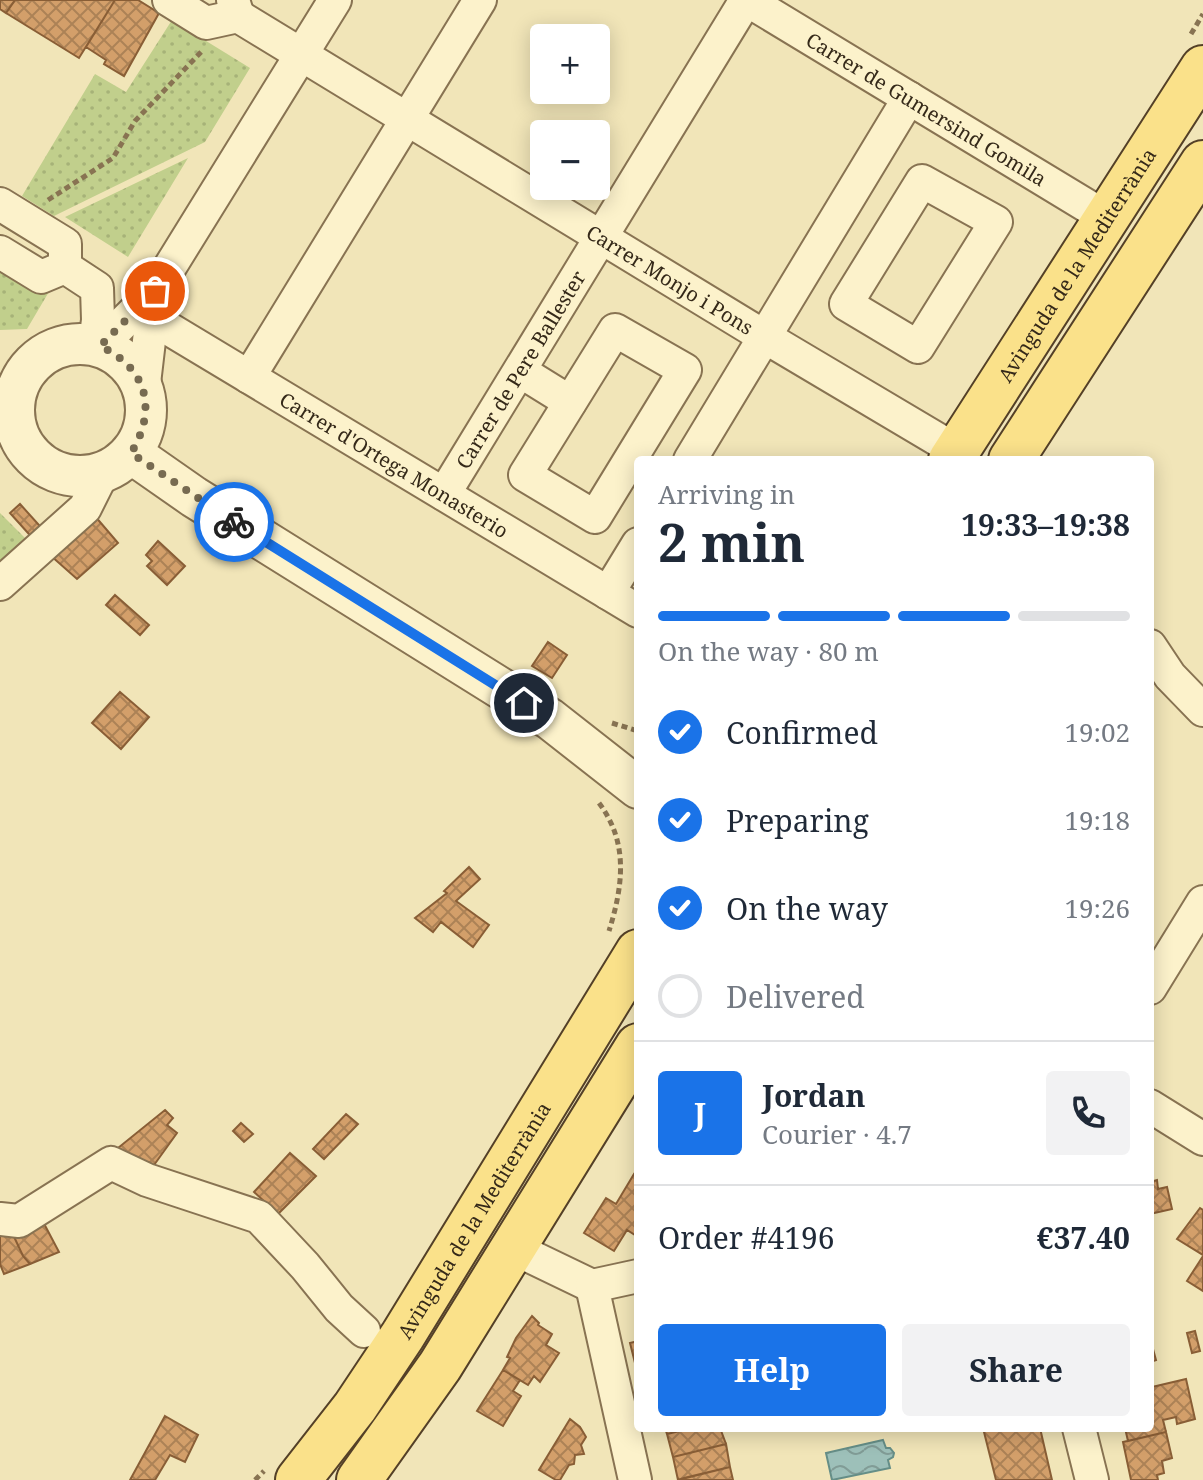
<!DOCTYPE html>
<html lang="en">
<head>
<meta charset="utf-8">
<style>
	:root { --surface:#fff; --page:#f2f2f3; --text:#1f2937; --muted:#747a83; --line:#e0e1e3; --accent:#1a73e8 }
	body { margin:0; font-family:"Noto Serif",serif; background:var(--page); color:var(--text); height:100vh; display:flex; flex-direction:column; font-size:30px; white-space:nowrap }
	* { box-sizing:border-box; margin:0 }
	p { font-size:26px; color:var(--muted) }
	.icon { flex:none; width:44px; height:44px; fill:none; stroke:currentColor; stroke-width:2; stroke-linecap:round; stroke-linejoin:round }
	.map { position:relative; flex:1; overflow:hidden }
	.details { position:absolute; left:634px; top:456px; width:520px; height:976px; display:flex; flex-direction:column; background:var(--surface); border-radius:8px; box-shadow:0 4px 20px #0003 }
	.details>* { flex:none }
	.tools { position:absolute; left:530px; top:24px; display:grid; gap:16px }
	.tools a { display:grid; place-items:center; width:80px; height:80px; border-radius:8px; background:var(--surface); box-shadow:0 4px 20px #0003; font-size:40px }
	.pin { position:absolute; display:grid; place-items:center; width:68px; height:68px; color:#fff; margin:-34px; border:4px solid #fff; border-radius:50%; box-shadow:0 2px 8px #0007 }
	.courier { position:absolute; display:grid; place-items:center; width:80px; height:80px; margin:-40px; border:6px solid #1a73e8; border-radius:50%; background:#fff; color:#222; box-shadow:0 2px 10px #0007 }
	.headline em { font-style:normal; font-weight:700 }
	.headline div { display:flex; flex-direction:column-reverse }
	.headline { display:flex; align-items:center; justify-content:space-between; height:136px; padding:0 24px }
	h1 { font-size:52px; font-weight:700; line-height:60px }
	.bar { display:grid; grid-template-columns:repeat(4,1fr); gap:12px 8px; align-content:center; height:96px; padding:0 24px }
	.bar i { height:10px; border-radius:6px; background:var(--line) }
	.bar .selected { background:var(--accent) }
	.bar p { grid-column:span 4 }
	.line { display:flex; align-items:center; gap:20px; padding:0 24px; border-top:2px solid var(--line) }
	.line div { flex:1 }
	.round { display:grid; place-items:center; flex:none; width:84px; height:84px; border-radius:8px; background:var(--page) }
	ol { padding:0 24px; list-style:none }
	li { display:flex; align-items:center; gap:24px; height:88px }
	li p { margin-inline-start:auto }
	li .icon { padding:8px; border-radius:50%; background:var(--accent); color:#fff; stroke-width:4 }
	li:last-child { color:var(--muted) }
	li i { width:44px; height:44px; border:4px solid var(--line); border-radius:50% }
	.cta { display:flex; gap:16px; margin-top:auto; padding:16px 24px }
	.cta a { flex:1; height:92px; border-radius:8px; background:var(--accent); color:#fff; font-size:32px; font-weight:700; line-height:92px; text-align:center }
	.cta a+a { background:var(--page); color:var(--text) }
	.map>svg:first-child { display:block }
</style>
</head>
<body>
<div class="map">
<svg width="1203" height="1480" viewBox="0 0 1203 1480">
	<defs>
		<pattern id="park-dots" width="8" height="8" patternUnits="userSpaceOnUse" patternTransform="scale(2)"><rect width="8" height="8" fill="#c1cf8c"/><path d="M2 2h.1M6 6h.1" fill="none" stroke="#a6b278" stroke-width="1.8" stroke-linecap="round"/></pattern>
		<pattern id="water-waves" width="16" height="10" patternUnits="userSpaceOnUse" patternTransform="scale(2)"><rect width="16" height="10" fill="#9dc0b9"/><path d="M0 5q4-4 8 0t8 0" fill="none" stroke="#819c96"/></pattern>
		<pattern id="building-cross-hatch" width="8" height="8" patternUnits="userSpaceOnUse" patternTransform="scale(2)"><rect width="8" height="8" fill="#d39f6a"/><path d="M0 0l8 8M0 8l8-8" fill="none" stroke="#ac8256"/></pattern>
	</defs>
	<rect width="100%" height="100%" fill="#f1e5b8"/>
	<!-- park -->
	<path fill="url(#park-dots)" d="M 172,20 L 250,68 L 205,142 L 54,216 L 22,196 L 95,74 L 126,92 Z
		M 188,158 L 128,257 L 65,217 Z
		M 0,258 L 50,290 L 27,329 L 0,330 Z
		M 0,513 L 29,542 L 0,569 Z"/>
	<!-- water -->
	<path fill="url(#water-waves)" stroke="#658e87" stroke-width="2" d="M 883,1440 L 886,1448 L 890,1448 L 894,1453 L 893,1457 L 888,1460 L 890,1468 L 832,1480 L 826,1453 Z"/>
	<!-- building -->
	<path fill="url(#building-cross-hatch)" stroke="#895e36" stroke-width="2" d="M 0,0 L 15,0 L 6,13 L 0,9 Z
		M 15,0 L 115,0 L 79,58 L 6,13 Z
		M 115,0 L 138,0 L 159,13 L 124,76 L 104,64 L 106,60 L 86,47 Z
		M 20,504 L 47,534 L 37,543 L 10,513 Z
		M 94,515 L 118,543 L 77,579 L 50,555 Z
		M 158,541 L 185,566 L 167,585 L 147,566 L 152,561 L 146,555 Z
		M 115,595 L 149,625 L 140,635 L 106,605 Z
		M 548,642 L 567,655 L 552,678 L 532,666 Z
		M 120,692 L 149,717 L 121,749 L 92,723 Z
		M 469,867 L 480,879 L 456,901 L 489,925 L 473,947 L 441,922 L 433,932 L 415,918 L 447,893 L 444,891 Z
		M 165,1110 L 173,1118 L 167,1125 L 177,1133 L 149,1172 L 113,1152 Z
		M 346,1114 L 358,1124 L 324,1159 L 313,1149 Z
		M 241,1123 L 253,1134 L 244,1142 L 233,1131 Z
		M 290,1153 L 316,1176 L 278,1214 L 254,1192 Z
		M 634,1174 L 638,1177 L 638,1237 L 627,1230 L 614,1251 L 584,1233 L 606,1198 L 616,1204 Z
		M 1157,1180 L 1158,1189 L 1167,1187 L 1172,1209 L 1150,1214 L 1150,1182 Z
		M 1200,1208 L 1203,1210 L 1203,1255 L 1177,1239 Z
		M 40,1216 L 59,1252 L 30,1264 L 23,1256 L 9,1226 Z
		M 9,1226 L 23,1256 L 30,1264 L 4,1274 L 0,1264 L 0,1229 Z
		M 1203,1256 L 1203,1291 L 1187,1281 Z
		M 532,1316 L 539,1323 L 538,1325 L 552,1334 L 546,1345 L 559,1353 L 540,1382 L 534,1376 L 528,1385 L 503,1370 L 510,1358 L 507,1357 L 516,1338 Z
		M 1195,1331 L 1200,1351 L 1192,1353 L 1187,1333 Z
		M 1150,1338 L 1156,1360 L 1150,1362 Z
		M 638,1341 L 638,1375 L 630,1343 Z
		M 503,1370 L 520,1380 L 513,1391 L 521,1396 L 503,1426 L 477,1411 Z
		M 1186,1379 L 1195,1419 L 1177,1424 L 1176,1417 L 1163,1420 L 1166,1432 L 1128,1441 L 1125,1428 L 1150,1428 L 1150,1392 L 1153,1391 L 1152,1387 Z
		M 165,1416 L 198,1435 L 185,1462 L 170,1455 L 155,1480 L 130,1480 Z
		M 570,1419 L 580,1427 L 586,1437 L 581,1445 L 584,1454 L 575,1455 L 574,1464 L 569,1465 L 560,1480 L 556,1480 L 539,1470 Z
		M 665,1428 L 692,1428 L 667,1434 Z
		M 692,1428 L 720,1428 L 726,1444 L 673,1457 L 667,1434 Z
		M 983,1428 L 1040,1428 L 1052,1480 L 996,1480 Z
		M 1166,1432 L 1172,1458 L 1162,1461 L 1164,1473 L 1157,1475 L 1158,1480 L 1131,1480 L 1123,1442 Z
		M 726,1444 L 730,1467 L 678,1480 L 673,1457 Z
		M 730,1467 L 733,1480 L 678,1480 L 684,1478 Z"/>
	<g fill="none" stroke-linecap="round" stroke-linejoin="round">
		<defs>
			<g id="minor">
				<path d="M 169,0 L 206,23 L 238,16 L 233,0"/>
				<path id="s1" d="M 747,0 L 1107,218"/>
				<path id="s2" d="M 238,16 L 765,337 L 957,451"/>
				<path d="M 922,181 L 996,222 L 918,347 L 846,304 Z"/>
				<path d="M 0,204 L 65,244 L 65,267 L 41,277 L 0,252"/>
				<path d="M 65,267 L 97,288 L 98,320 L 95,344"/>
				<path id="s3" d="M 151,318 L 638,611"/>
				<path d="M 615,330 L 685,370 L 595,517 L 525,475 Z"/>
				<path d="M 100,346 L 155,291 L 335,0"/>
				<path d="M 520,371 L 570,402"/>
				<path d="M 249,377 L 480,0"/>
				<path d="M 143,392 L 154,298"/>
				<path d="M 690,460 L 909,98"/>
				<path id="s4" d="M 444,494 L 746,0"/>
				<path d="M 0,584 L 85,508 L 102,474"/>
				<path d="M 608,593 L 638,544"/>
				<path d="M 1150,646 L 1170,676 L 1203,710"/>
				<path d="M 1150,988 L 1203,902"/>
				<path d="M 1150,1106 L 1203,1139"/>
				<path d="M 0,1219 L 19,1221 L 111,1163 L 147,1180 L 259,1217 L 305,1266 L 339,1308 L 364,1331"/>
				<path d="M 513,1248 L 592,1286"/>
				<path d="M 1079,1428 L 1092,1480"/>
				<path d="M 635,1480 L 592,1286 L 638,1276"/>
			</g>
			<path id="tertiary" d="M14 410a66 66 0 1 1 132 0a66 66 0 1 1-132 0Z
				M 131,453 L 194,497 L 550,719 L 638,788"/>
			<g id="primary">
				<path id="s5" d="M 951,460 L 1203,68"/>
				<path d="M 1011,460 L 1203,163"/>
				<path id="s6" d="M 298,1480 L 355,1407 L 403,1335 L 638,952"/>
				<path d="M 359,1480 L 440,1366 L 638,1046"/>
			</g>
		</defs>
		<!-- minor casing -->
		<use href="#minor" stroke="#887352" stroke-width="36"/>
		<!-- tertiary casing -->
		<use href="#tertiary" stroke="#887352" stroke-width="44"/>
		<!-- primary casing -->
		<use href="#primary" stroke="#544027" stroke-width="48"/>
		<!-- path -->
		<path stroke="#887352" stroke-width="5" stroke-dasharray="6 4" stroke-linecap="butt" d="M 1191,34 L 1203,14
			M 48,200 L 113,158 L 135,121 L 203,50
			M 612,723 L 638,731
			M 599,803 C 629,843 623,886 609,931
			M 255,1480 L 264,1471"/>
		<!-- minor -->
		<use href="#minor" stroke="#fcf2cb" stroke-width="32"/>
		<!-- tertiary -->
		<use href="#tertiary" stroke="#fcf2cb" stroke-width="40"/>
		<!-- primary -->
		<use href="#primary" stroke="#fae18a" stroke-width="44"/>
	</g>
	<g fill="none" stroke-linecap="round" stroke-linejoin="round">
		<!-- done -->
		<path stroke="#776b51" stroke-width="8" stroke-dasharray="0 14.4" d="M 155,291 L 100,346 C 147,368 158,409 131,453 L 234,522"/>
		<!-- route -->
		<path stroke="#1a73e8" stroke-width="10" d="M 234,522 L 524,703"/>
	</g>
	<g text-anchor="middle" dominant-baseline="central" stroke-width="7" stroke-linejoin="round" paint-order="stroke">
		<!-- street labels -->
		<g font-size="20" fill="#352919" stroke="#f8eec8">
			<text stroke="none"><textPath href="#s1" startOffset="210">Carrer de Gumersind Gomila</textPath></text>
			<text stroke="none"><textPath href="#s5" startOffset="232">Avinguda de la Mediterrània</textPath></text>
			<text stroke="none"><textPath href="#s2" startOffset="506">Carrer Monjo i Pons</textPath></text>
			<text stroke="none"><textPath href="#s4" startOffset="146">Carrer de Pere Ballester</textPath></text>
			<text stroke="none"><textPath href="#s3" startOffset="284">Carrer d'Ortega Monasterio</textPath></text>
			<text stroke="none"><textPath href="#s6" startOffset="314">Avinguda de la Mediterrània</textPath></text>
		</g>
	</g>
</svg>
<div class="tools">
<a>+</a>
<a>−</a>
</div>
<div class="pin" style="left:155px;top:291px;background:#ea580c"><svg class="icon" aria-label="bag" viewBox="0 0 24 24"><path d="M5 8h14l-1 12H6zM9 8a3 3 0 0 1 6 0"/></svg></div>
<div class="pin" style="left:524px;top:703px;background:#1f2937"><svg class="icon" aria-label="home" viewBox="0 0 24 24"><path d="M3 11l9-7 9 7M6 9v11h12V9"/></svg></div>
<div class="courier" style="left:234px;top:522px"><svg class="icon" aria-label="bike" viewBox="0 0 24 24"><circle cx="6" cy="16" r="4"/><circle cx="18" cy="16" r="4"/><path d="M6 16l4-8h5l3 8M10 8l3 8H6M13 5h3"/></svg></div>
<section class="details">
<div class="headline"><div><h1>2 min</h1><p>Arriving in</p></div><em>19:33–19:38</em></div>
<div class="bar"><i class="selected"></i><i class="selected"></i><i class="selected"></i><i></i><p>On the way · 80 m</p></div>
<ol>
<li><svg class="icon" aria-label="check" viewBox="0 0 24 24"><path d="M5 12l5 5 9-10"/></svg>Confirmed<p>19:02</p></li>
<li><svg class="icon" aria-label="check" viewBox="0 0 24 24"><path d="M5 12l5 5 9-10"/></svg>Preparing<p>19:18</p></li>
<li><svg class="icon" aria-label="check" viewBox="0 0 24 24"><path d="M5 12l5 5 9-10"/></svg>On the way<p>19:26</p></li>
<li><i></i>Delivered</li>
</ol>
<div class="line" style="height:144px"><b class="round" style="background:var(--accent);color:#fff">J</b><div><b>Jordan</b><p>Courier · 4.7</p></div><a class="round"><svg class="icon" aria-label="phone" viewBox="0 0 24 24"><path d="M5 4h4l2 5-3 2q2 4 5 5l2-3 5 2v4C11 20 4 13 5 4z"/></svg></a></div>
<div class="line" style="height:104px"><div>Order #4196</div><b>€37.40</b></div>
<div class="cta"><a>Help</a><a>Share</a></div>
</section>
</div>
</body>
</html>
